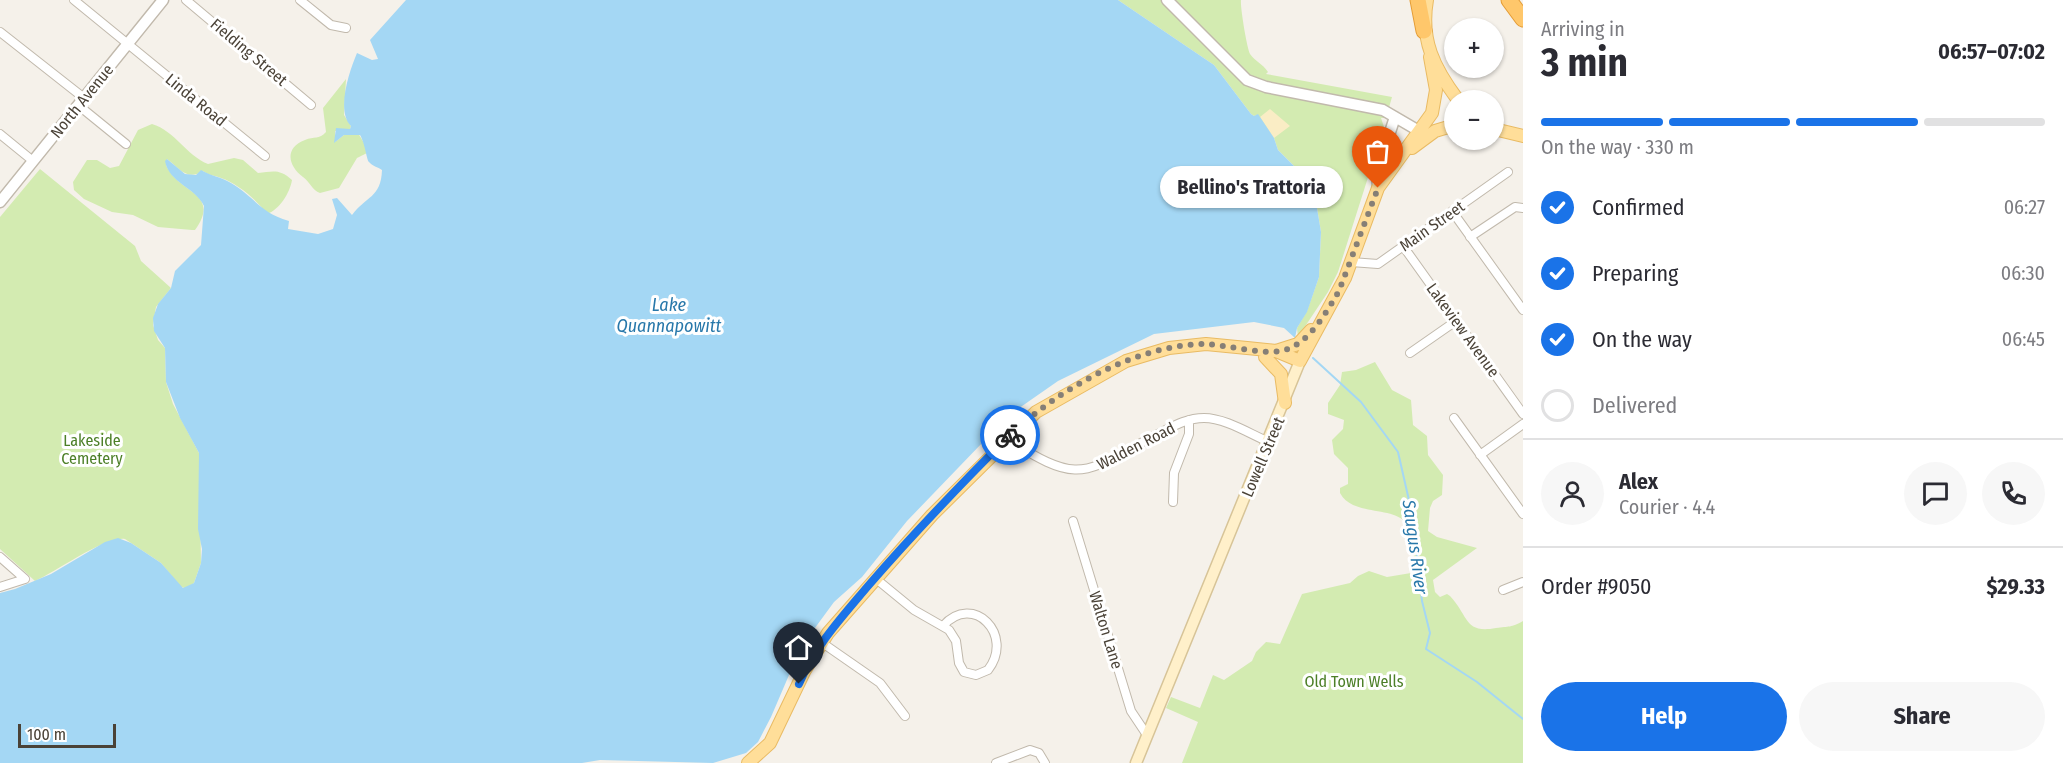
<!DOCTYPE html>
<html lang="en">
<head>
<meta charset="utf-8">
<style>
	:root { --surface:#fff; --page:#f7f7f7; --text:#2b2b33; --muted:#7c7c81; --line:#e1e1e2; --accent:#1a73e8 }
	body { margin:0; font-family:"Fira Sans Condensed",sans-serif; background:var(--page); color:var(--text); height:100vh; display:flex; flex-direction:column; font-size:22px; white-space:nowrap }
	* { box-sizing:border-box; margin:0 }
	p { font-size:20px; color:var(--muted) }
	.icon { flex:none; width:33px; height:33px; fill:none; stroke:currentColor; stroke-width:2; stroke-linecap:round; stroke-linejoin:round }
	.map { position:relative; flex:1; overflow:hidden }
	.side { display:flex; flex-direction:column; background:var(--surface); width:540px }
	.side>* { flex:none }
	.buttons { position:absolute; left:1444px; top:18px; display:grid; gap:12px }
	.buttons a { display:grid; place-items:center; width:60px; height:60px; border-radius:50%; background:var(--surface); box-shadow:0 2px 4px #0004; font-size:30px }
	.scale { position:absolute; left:18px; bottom:15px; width:98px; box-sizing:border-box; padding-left:6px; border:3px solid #4a4237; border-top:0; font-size:16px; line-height:21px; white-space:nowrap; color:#4a4237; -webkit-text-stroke:4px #fff; paint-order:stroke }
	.pin { position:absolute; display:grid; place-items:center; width:51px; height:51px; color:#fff; margin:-62px -26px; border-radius:50% 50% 50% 0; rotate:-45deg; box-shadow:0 0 6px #0007 }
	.pin .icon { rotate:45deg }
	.courier { position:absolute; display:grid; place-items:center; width:60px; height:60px; margin:-30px; border:4px solid #1a73e8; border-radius:50%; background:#fff; color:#222; box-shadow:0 2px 8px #0007 }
	.bubble { position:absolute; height:42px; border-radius:21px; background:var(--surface); box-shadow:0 2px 4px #0004; font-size:20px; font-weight:700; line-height:42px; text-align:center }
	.head em { font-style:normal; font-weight:700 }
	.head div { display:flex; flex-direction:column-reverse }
	.head { display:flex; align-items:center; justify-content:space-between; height:102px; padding:0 18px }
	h1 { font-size:39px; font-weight:700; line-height:45px }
	.bar { display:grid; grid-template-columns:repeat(4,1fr); gap:9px 6px; align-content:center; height:72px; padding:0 18px }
	.bar i { height:8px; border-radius:4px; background:var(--line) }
	.bar .active { background:var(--accent) }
	.bar p { grid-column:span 4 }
	.line { display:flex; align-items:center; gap:15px; padding:0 18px; border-top:2px solid var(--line) }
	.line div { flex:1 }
	.round { display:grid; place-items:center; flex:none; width:63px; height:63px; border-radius:32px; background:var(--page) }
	ol { padding:0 18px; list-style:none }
	li { display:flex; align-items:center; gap:18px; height:66px }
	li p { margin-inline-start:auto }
	li .icon { padding:6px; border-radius:50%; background:var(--accent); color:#fff; stroke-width:4 }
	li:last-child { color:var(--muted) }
	li i { width:33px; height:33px; border:3px solid var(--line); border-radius:50% }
	.action { display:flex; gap:12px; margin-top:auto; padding:12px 18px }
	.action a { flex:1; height:69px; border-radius:36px; background:var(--accent); color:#fff; font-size:24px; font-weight:700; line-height:69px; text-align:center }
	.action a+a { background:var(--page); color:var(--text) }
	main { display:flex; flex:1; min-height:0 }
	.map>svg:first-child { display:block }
</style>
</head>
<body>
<main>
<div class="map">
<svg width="1523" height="763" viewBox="0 0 1523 763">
	<rect width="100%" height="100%" fill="#f5f1ea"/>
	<!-- green -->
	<path fill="#d3ebb1" d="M 1118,0 L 1241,0 C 1240,7 1247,48 1250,54 C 1255,61 1263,64 1268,72 L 1266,74 L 1392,97 L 1386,118 L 1381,118 L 1384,127 L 1338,272 L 1328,292 L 1298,337 L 1297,328 L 1307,311 L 1319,277 L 1321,232 L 1317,208 L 1311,188 L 1303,175 L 1278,150 L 1274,138 L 1258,115 L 1254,116 L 1251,114 L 1214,65 Z
		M 346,79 L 344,115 L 351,126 L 350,129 L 335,131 L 335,142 L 344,135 L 358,133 L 367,148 L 367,153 L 357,158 L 339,188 L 320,193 C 312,190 310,182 303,177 C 288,166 284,148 305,140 C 314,136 319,140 326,132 L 323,108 Z
		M 152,124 C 175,131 186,155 208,164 L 234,158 L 243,160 L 258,173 C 272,172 279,168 292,180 C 290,193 279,210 267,214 C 257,200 237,183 221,178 C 214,175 209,176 203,171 C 187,181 180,169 167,159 L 166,165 C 178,194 222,192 195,230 L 192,230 L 158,227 L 133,215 L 112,212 L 84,199 L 74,190 L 73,182 L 87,160 L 97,160 L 110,168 L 119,166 L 138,130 Z
		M 40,169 L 135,246 L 141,261 L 171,288 L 156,307 L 153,325 L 158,340 L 165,348 L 166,382 L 173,404 L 199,453 L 201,563 L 194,583 L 186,589 L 180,586 L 161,563 L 125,539 C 105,536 56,572 35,581 L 0,549 L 0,217 Z
		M 1375,362 L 1392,390 L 1411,400 L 1413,425 L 1427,436 L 1428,455 L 1443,475 L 1442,495 L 1433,501 L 1430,508 L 1428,531 L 1437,537 L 1477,548 L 1433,580 L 1435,592 L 1440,597 L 1447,594 L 1450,596 C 1469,616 1464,634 1496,628 C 1509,626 1511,628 1523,621 L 1523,763 L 1182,763 L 1198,722 L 1166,708 L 1171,697 L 1200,708 L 1213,675 L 1224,680 L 1252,661 L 1256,652 L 1266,642 L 1280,644 L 1302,594 L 1350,583 L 1358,576 L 1369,571 L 1387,577 L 1411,573 L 1417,564 C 1410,552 1411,530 1407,524 C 1393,505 1353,517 1340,493 L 1340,488 L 1348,484 L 1348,468 L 1334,454 L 1332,440 L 1343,429 L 1344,420 L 1328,414 L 1328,403 L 1340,385 L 1342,372 L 1356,370 Z"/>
	<!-- sand -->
	<path fill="#faedc5" d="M 1270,109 L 1290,126 L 1274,138 L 1260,117 Z"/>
	<!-- water -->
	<path fill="#a4d7f4" d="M 406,0 L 1118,0 L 1214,65 L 1251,114 L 1254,116 L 1258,114 L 1274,138 L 1278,150 L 1303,175 L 1311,188 L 1317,208 L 1321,232 L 1319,277 L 1307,312 L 1297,328 L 1295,338 L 1284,328 L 1254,322 L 1154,334 L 1058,381 L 1009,415 L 907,521 L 862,577 L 834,602 L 801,647 L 771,717 L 758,742 L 746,753 L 713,763 L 600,760 L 582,763 L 0,763 L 0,593 L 15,589 L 51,574 L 105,542 L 118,538 L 131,543 L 161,563 L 183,588 L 194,583 L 201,563 L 202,549 L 198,529 L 199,453 L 180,418 L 166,382 L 165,348 L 154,331 L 153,318 L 158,304 L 171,288 L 175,271 L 201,245 L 204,206 C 195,187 169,183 165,161 L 167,159 L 185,174 L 196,175 L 201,170 C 211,176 221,177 231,183 C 256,198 259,212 289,221 L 288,229 L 318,234 L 333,229 L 337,215 L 332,199 L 337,198 L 352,215 C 366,196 381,198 382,170 C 378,167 372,166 369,162 C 367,161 365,143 360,135 L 344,135 L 334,143 L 336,128 L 350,129 L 351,126 C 336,111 349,72 357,53 L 372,60 L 378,59 L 370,40 Z"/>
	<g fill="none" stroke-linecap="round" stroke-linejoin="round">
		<!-- stream -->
		<path stroke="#a4d7f4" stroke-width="2" d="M 1313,358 L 1361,402 L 1398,452 L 1413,518 L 1422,601 L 1430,633 L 1426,649 L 1477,682 L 1523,719"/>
		<defs>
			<path id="minor" d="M 74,0 L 265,156
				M 186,0 L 311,105
				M 300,0 L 331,25 L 346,28
				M 0,32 L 84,98
				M 78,105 L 126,144
				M 0,134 L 33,161
				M 1452,211 L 1523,310
				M 1470,237 L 1515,207 L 1523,208
				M 1403,246 L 1523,414
				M 1351,262 L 1378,264 L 1508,172
				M 1410,353 L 1456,321
				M 1454,418 L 1523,514
				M 1007,439 C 1082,487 1083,473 1156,435 C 1172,427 1186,418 1204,418 C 1225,418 1250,434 1269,442
				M 1480,455 L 1523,424
				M 1173,502 L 1174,473 L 1189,434 L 1189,420
				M 1073,521 L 1131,711 L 1147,735
				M 0,557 L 25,579 L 0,587
				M 875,578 L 914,610 L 949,630 L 956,641 L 959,663 L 964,672 L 976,675 L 988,670 C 1015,635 973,592 943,626
				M 1503,590 L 1523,582
				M 821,642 L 880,683 L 905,716
				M 996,763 L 1030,750 L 1039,753 L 1045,763"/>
			<path id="tertiary" d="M 1167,0 L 1247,80 L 1266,87 L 1383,110 L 1419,131
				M 1378,188 L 1377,172 L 1395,117
				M 0,202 L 163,0"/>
			<path id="secondary" d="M 1136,763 L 1300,361"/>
			<path id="primary" d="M 1427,0 C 1420,40 1434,68 1458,100
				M 1494,129 L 1523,136
				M 1412,148 L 1435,131 L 1455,125
				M 1276,351 L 1298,344 L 1311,330
				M 1265,357 L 1281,374 L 1285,403
				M 1300,361 L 1345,278 L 1378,188 L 1432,113 L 1436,90 L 1430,57
				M 748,763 L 770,743 L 805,670 L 828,633 L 932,515 L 1036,412 L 1126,361 L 1169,348 L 1206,344 L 1247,348 L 1276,351 L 1300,361"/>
			<path id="motorway" d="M 1418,0 L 1424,31
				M 1509,0 L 1523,19"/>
		</defs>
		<!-- minor casing -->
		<use href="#minor" stroke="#c1b9ac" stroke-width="10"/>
		<!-- tertiary casing -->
		<use href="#tertiary" stroke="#c1b9ac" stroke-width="13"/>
		<!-- secondary casing -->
		<use href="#secondary" stroke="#d7c498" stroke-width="13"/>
		<!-- primary casing -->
		<use href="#primary" stroke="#e9bb64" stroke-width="14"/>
		<!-- motorway casing -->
		<use href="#motorway" stroke="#e49c35" stroke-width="17"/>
		<!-- minor -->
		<use href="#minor" stroke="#fff" stroke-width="8"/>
		<!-- tertiary -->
		<use href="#tertiary" stroke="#fff" stroke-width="10"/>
		<!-- secondary -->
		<use href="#secondary" stroke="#fff0ca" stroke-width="10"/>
		<!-- primary -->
		<use href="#primary" stroke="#ffde99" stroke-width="12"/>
		<!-- motorway -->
		<use href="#motorway" stroke="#ffc76b" stroke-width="15"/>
	</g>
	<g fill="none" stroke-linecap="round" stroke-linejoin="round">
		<!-- done -->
		<path stroke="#867f76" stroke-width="6" stroke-dasharray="0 10.8" d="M 1010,435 C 1059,389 1137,344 1206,344 C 1229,345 1267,357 1288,349 C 1311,340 1327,311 1339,291 L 1378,188"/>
		<!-- route -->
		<path stroke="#1a73e8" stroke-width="8" d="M 799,684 C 815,646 842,617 868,586 C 913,534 961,484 1010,435"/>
	</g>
	<g text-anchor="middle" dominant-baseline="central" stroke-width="6" stroke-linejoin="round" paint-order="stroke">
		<!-- street labels -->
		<g font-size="16" fill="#4a4237" stroke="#fff">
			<text transform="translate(249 52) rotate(40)">Fielding Street</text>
			<text transform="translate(196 100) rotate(39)">Linda Road</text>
			<text transform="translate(82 101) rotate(-51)">North Avenue</text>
			<text transform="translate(1432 226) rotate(-35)">Main Street</text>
			<text transform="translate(1463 330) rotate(54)">Lakeview Avenue</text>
			<text transform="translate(1136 446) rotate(-27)">Walden Road</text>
			<text transform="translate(1263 457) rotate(-67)">Lowell Street</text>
			<text transform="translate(1106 630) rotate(73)">Walton Lane</text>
		</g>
		<!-- park labels -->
		<g font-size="16" fill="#4c7f27" stroke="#fff">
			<text x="92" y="440">Lakeside<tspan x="92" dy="18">Cemetery</tspan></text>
			<text x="1354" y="681">Old Town Wells</text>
		</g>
		<!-- water labels -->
		<g font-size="18" font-style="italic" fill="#2878aa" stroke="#fff">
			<text x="669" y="305">Lake<tspan x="669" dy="21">Quannapowitt</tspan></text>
			<text transform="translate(1415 547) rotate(82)">Saugus River</text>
		</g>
	</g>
</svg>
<div class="buttons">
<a>+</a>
<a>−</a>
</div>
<div class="scale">100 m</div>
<div class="pin" style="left:1378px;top:188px;background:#ea580c"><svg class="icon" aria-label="bag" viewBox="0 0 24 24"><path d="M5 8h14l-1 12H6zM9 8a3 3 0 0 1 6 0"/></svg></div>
<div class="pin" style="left:799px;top:684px;background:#1f2937"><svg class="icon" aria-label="home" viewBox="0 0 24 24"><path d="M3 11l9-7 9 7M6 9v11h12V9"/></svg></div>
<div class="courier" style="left:1010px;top:435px"><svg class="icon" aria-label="bike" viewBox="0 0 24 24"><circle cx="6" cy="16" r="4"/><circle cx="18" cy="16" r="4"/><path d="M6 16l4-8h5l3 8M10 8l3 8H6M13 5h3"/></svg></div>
<div class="bubble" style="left:1160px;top:166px;width:183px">Bellino's Trattoria</div>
</div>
<section class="side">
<div class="head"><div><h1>3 min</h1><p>Arriving in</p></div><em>06:57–07:02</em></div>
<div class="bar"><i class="active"></i><i class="active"></i><i class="active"></i><i></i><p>On the way · 330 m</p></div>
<ol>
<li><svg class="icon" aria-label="check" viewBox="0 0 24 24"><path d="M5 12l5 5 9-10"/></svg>Confirmed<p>06:27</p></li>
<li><svg class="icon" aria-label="check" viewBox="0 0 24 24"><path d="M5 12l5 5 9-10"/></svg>Preparing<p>06:30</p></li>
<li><svg class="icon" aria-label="check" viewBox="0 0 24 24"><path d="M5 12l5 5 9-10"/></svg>On the way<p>06:45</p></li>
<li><i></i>Delivered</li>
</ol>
<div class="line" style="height:108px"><a class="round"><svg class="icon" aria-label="person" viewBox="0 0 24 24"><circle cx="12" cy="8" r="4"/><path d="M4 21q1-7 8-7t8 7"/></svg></a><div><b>Alex</b><p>Courier · 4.4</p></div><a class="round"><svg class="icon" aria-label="chat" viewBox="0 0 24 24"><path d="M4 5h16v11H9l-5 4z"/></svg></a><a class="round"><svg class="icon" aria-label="phone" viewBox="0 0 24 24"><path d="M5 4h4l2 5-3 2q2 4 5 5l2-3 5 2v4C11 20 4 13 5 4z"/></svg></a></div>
<div class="line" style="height:78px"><div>Order #9050</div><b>$29.33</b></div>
<div class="action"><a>Help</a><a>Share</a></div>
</section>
</main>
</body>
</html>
